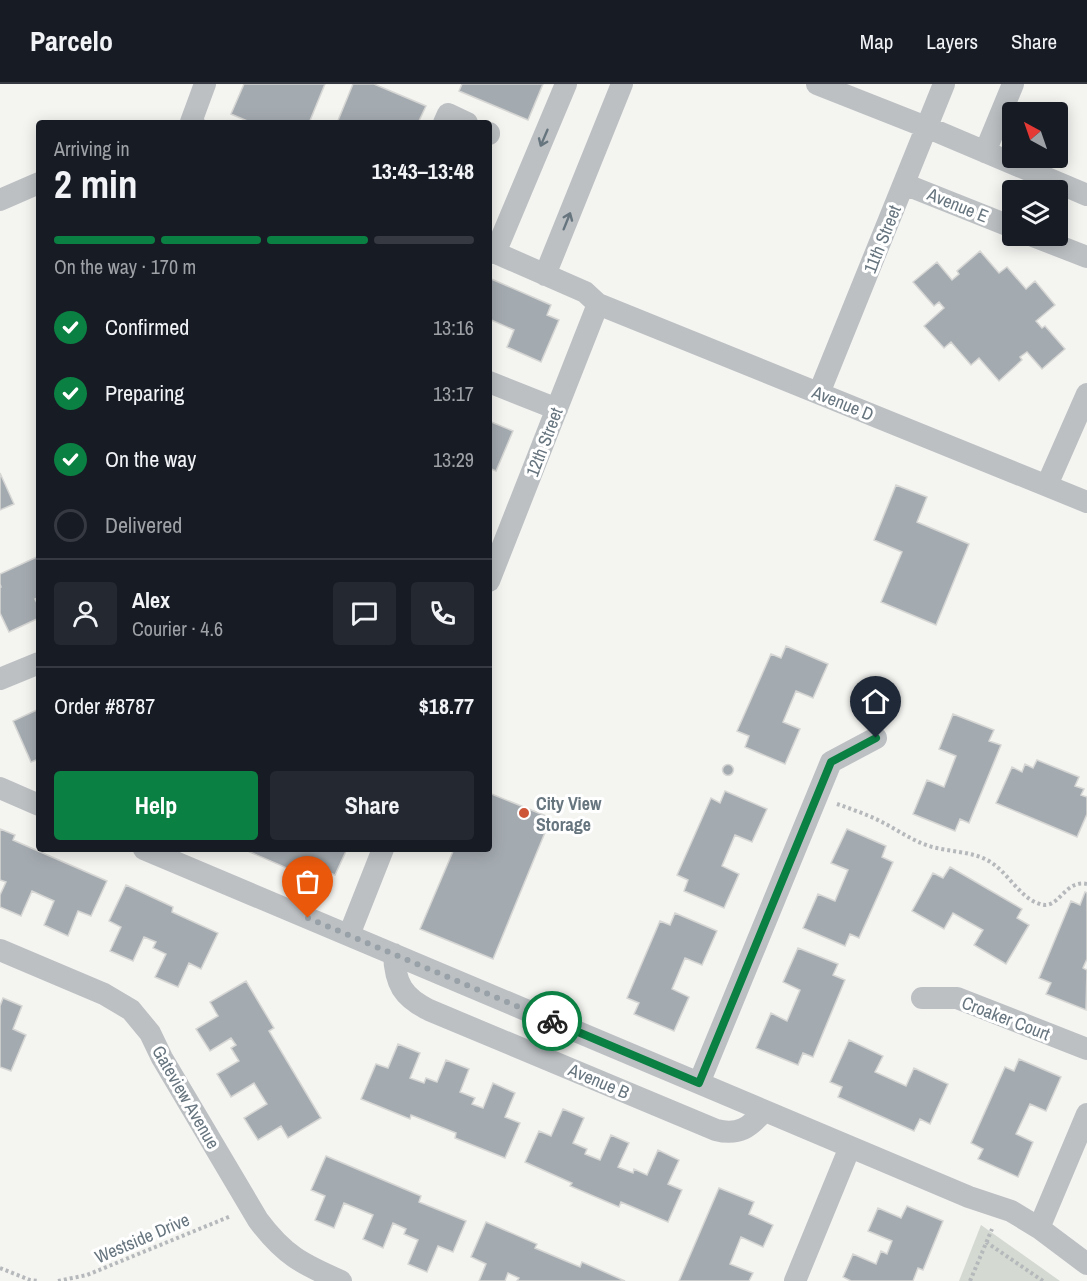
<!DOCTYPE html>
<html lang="en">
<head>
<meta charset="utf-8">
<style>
	:root { --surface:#171b24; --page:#242831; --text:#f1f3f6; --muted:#9ea1a6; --line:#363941; --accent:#0b8043 }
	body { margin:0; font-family:"Archivo Narrow",sans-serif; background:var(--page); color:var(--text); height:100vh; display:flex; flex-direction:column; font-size:22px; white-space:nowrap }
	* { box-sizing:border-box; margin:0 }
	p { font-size:20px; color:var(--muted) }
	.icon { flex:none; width:33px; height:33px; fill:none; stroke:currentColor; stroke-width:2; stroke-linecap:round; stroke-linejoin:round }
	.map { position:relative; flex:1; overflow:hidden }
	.details { position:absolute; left:36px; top:36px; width:456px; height:732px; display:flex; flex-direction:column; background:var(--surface); border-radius:6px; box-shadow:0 3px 15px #0003 }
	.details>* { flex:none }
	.needle { width:39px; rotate:320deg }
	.tools { position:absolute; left:1002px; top:18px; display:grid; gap:12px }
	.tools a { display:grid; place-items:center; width:66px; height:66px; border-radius:6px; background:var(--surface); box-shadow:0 3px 15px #0003; font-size:30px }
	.pin { position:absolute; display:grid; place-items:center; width:51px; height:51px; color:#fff; margin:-62px -26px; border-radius:50% 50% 50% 0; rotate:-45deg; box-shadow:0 0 6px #0007 }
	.pin .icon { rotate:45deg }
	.courier { position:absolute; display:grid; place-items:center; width:60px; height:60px; margin:-30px; border:4px solid #0b8043; border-radius:50%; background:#fff; color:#222; box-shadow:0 2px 8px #0007 }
	.head em { font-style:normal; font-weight:700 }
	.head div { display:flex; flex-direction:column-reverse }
	.head { display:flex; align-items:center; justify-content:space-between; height:102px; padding:0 18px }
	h1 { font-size:39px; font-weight:700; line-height:45px }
	.bar { display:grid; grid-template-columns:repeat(4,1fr); gap:9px 6px; align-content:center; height:72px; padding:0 18px }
	.bar i { height:8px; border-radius:4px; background:var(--line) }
	.bar .selected { background:var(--accent) }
	.bar p { grid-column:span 4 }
	.line { display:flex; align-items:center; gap:15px; padding:0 18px; border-top:2px solid var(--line) }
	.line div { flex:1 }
	.round { display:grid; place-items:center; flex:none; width:63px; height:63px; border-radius:6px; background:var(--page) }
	ol { padding:0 18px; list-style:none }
	li { display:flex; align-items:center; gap:18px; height:66px }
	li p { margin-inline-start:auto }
	li .icon { padding:6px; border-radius:50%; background:var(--accent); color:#fff; stroke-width:4 }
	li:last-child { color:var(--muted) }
	li i { width:33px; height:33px; border:3px solid var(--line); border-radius:50% }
	.button { display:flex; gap:12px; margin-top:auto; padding:12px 18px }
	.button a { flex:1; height:69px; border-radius:6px; background:var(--accent); color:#fff; font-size:24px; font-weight:700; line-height:69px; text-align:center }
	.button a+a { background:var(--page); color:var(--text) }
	header { display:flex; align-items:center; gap:36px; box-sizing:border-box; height:84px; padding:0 30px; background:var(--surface); border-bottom:2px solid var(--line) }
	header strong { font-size:28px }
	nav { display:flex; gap:33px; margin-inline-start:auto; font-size:21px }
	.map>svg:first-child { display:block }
</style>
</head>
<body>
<header>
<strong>Parcelo</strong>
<nav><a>Map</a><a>Layers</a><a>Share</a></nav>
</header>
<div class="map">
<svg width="1087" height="1197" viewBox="0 0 1087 1197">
	<rect width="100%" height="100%" fill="#f4f4f1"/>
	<!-- green -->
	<path fill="#d4d9d1" d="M 981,1141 L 1060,1197 L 959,1197 Z"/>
	<!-- building -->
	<path fill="#a4abb0" stroke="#d6d6d4" stroke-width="1.5" d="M 244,0 L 325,0 L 309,39 L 252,39 L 231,30 Z
		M 353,0 L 374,0 L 426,22 L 418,39 L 337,39 Z
		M 462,0 L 543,0 L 528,36 L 459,7 Z
		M 980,167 L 999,189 L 1007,183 L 1026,205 L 1035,197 L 1055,221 L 1036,237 L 1042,244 L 1045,242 L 1065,265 L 1042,285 L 1027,268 L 1020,273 L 1022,276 L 999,297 L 979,274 L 971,281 L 951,258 L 944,264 L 924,242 L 944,224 L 939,218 L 934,222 L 913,198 L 937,178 L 952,196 L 959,190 L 957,187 Z
		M 489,194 L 551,221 L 547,231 L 559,236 L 541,278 L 507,263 L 514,246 L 489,235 Z
		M 489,337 L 513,347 L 496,387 L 489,384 Z
		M 0,389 L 14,420 L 0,426 Z
		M 896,401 L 927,413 L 917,438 L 969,460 L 936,541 L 881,518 L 902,468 L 874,456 Z
		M 39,472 L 39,513 L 35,515 L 39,523 L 39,534 L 9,548 L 0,529 L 0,504 L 1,503 L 0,500 L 0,490 Z
		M 786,562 L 828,580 L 813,614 L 796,607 L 783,638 L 800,645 L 785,680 L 745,663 L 749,652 L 737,647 L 771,570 L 781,574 Z
		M 39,625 L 39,675 L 31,678 L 13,637 Z
		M 953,630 L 994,646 L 989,657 L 1001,661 L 969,739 L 960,735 L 955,747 L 913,730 L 927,696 L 944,703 L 956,672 L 939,665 Z
		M 1037,676 L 1079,693 L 1075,702 L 1084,705 L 1081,711 L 1087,713 L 1087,730 L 1077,753 L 996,719 L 1012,683 L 1022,688 L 1025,680 L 1033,684 Z
		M722.5 686a5.5 5.5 0 1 1 11 0a5.5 5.5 0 1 1-11 0Z
		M 725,707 L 767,725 L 752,758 L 735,751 L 722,782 L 739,790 L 724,824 L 684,807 L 688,796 L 677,791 L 711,714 L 720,719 Z
		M 489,709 L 551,734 L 493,875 L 420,845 L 454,765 L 489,765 Z
		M 0,745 L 15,751 L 13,756 L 107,797 L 91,832 L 78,827 L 68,852 L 44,841 L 54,817 L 32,807 L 21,832 L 0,823 L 0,811 L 6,798 L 0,796 Z
		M 847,745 L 886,762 L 882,773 L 893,778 L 859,854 L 850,850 L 845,862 L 803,844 L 818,810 L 835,817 L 848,786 L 831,779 Z
		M 243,765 L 347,765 L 335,791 L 325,787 L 319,798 Z
		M 950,783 L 1022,825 L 1017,834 L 1029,841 L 1006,880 L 974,861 L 983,846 L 953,829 L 944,845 L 912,827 L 933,789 L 943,794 Z
		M 126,801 L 173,823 L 172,828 L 218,849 L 201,885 L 189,879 L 178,903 L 155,893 L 166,870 L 153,864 L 156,858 L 144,853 L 133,877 L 110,867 L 121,843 L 109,837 Z
		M 1085,808 L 1087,809 L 1087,875 L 1083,884 L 1087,886 L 1086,926 L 1046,910 L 1051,899 L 1039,894 L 1071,817 L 1080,821 Z
		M 675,829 L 717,847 L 702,881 L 685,874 L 672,905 L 689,913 L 674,947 L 634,930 L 639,919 L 627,914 L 660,837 L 670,841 Z
		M 798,864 L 838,880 L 833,891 L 845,896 L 813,973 L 803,969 L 798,981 L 756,964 L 771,929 L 787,937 L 800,906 L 783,898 Z
		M 246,897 L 274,944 L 269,947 L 321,1034 L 288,1054 L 281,1042 L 258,1056 L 244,1034 L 267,1020 L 254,999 L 231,1013 L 217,990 L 239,977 L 231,964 L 236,961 L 231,954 L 210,967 L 196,945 L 218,932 L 210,918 Z
		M 3,914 L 22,922 L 13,945 L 26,951 L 11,987 L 0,983 L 0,922 Z
		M 849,956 L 883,972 L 875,988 L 906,1002 L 914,984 L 948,1000 L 930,1040 L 920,1035 L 914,1047 L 838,1013 L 842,1003 L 830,998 Z
		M 398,960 L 420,969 L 410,994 L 424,999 L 426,994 L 437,998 L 446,976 L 469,985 L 460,1008 L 475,1014 L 472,1020 L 483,1024 L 493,999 L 515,1009 L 505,1033 L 520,1039 L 505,1074 L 455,1054 L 456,1049 L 411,1031 L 410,1035 L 361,1015 L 376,980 L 388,984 Z
		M 1019,975 L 1061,993 L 1046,1027 L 1030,1020 L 1016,1050 L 1033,1058 L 1018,1093 L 978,1075 L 983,1065 L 971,1059 L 1005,983 L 1014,987 Z
		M 563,1025 L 584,1034 L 573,1059 L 587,1065 L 585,1070 L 600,1076 L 611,1051 L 629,1059 L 618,1083 L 633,1089 L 634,1085 L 647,1091 L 658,1066 L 679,1076 L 668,1100 L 682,1106 L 668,1138 L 621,1118 L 619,1123 L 570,1102 L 572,1099 L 525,1078 L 539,1047 L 551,1052 Z
		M 326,1072 L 421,1112 L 419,1118 L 466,1137 L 453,1168 L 438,1162 L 427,1188 L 408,1180 L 418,1156 L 404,1150 L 406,1145 L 393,1139 L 383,1164 L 363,1155 L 373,1131 L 344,1119 L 334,1144 L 315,1136 L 325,1112 L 311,1106 Z
		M 719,1104 L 754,1118 L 749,1130 L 773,1141 L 763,1163 L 741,1153 L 730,1180 L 753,1189 L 749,1197 L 679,1197 Z
		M 907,1122 L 943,1137 L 923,1186 L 918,1184 L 913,1197 L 851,1197 L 843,1193 L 853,1170 L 876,1180 L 881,1167 L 887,1170 L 892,1157 L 868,1147 L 878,1124 L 901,1134 Z
		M 486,1138 L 537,1160 L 535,1164 L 580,1183 L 582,1178 L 625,1197 L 517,1197 L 519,1194 L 508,1189 L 505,1197 L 479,1197 L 486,1180 L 471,1173 Z"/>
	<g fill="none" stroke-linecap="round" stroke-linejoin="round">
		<!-- path -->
		<path stroke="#b6b9bb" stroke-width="4" stroke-dasharray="3 3" stroke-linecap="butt" d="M 837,720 C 851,725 866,730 880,737 C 896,745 911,756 929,762 C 948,768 970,767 987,776 C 1007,786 1019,814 1040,820 C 1059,827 1064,795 1087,800
			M 986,1158 L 1043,1197
			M 0,1184 L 30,1196 L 38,1197
			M 58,1197 L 87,1191 L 231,1132
			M 970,1197 L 992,1145"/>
		<!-- minor -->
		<path stroke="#bcc0c3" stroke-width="22" d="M 817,0 L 936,47 L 1087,111
			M 194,39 L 191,38 L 205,0
			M 444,39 L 448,30 L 467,39
			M 489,49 L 489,50
			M 985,68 L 1013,0
			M 904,100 L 1012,143
			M 0,116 L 39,99
			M 1033,152 L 1087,173
			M 489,166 L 585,208 L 598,220 L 1087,418
			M 495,169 L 566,0
			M 545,191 L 622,0
			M 489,298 L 557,325
			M 819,309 L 944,0
			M 1047,401 L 1087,310
			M 489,497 L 598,220
			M 0,595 L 39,579
			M 0,704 L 39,721
			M 144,765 L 969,1113 L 1011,1127 L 1039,1144 L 1087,1180
			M 349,851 L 383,765
			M 0,866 L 104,910 L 131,926 L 150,949 L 162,974 L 258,1136 C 284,1171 302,1180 341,1197
			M 394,870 C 395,900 403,913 429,926 L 716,1046 C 739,1052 750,1043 764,1027
			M 922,914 L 957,914 L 1087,965
			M 699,999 L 831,678 L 876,654
			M 1039,1144 L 1087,1030
			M 795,1197 L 850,1063"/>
	</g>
	<!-- one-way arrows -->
	<defs><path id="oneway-shaft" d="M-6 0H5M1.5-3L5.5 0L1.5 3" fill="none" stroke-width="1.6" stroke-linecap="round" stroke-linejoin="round" transform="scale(1.5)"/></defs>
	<g stroke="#67757f">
		<use href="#oneway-shaft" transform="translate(544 54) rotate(113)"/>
		<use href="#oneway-shaft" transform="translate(567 137) rotate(-68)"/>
	</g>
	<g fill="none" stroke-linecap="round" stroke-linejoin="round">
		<!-- done -->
		<path stroke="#98a1a7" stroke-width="6" stroke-dasharray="0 10.8" d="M 308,834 L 552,937"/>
		<!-- route -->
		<path stroke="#0b8043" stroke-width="8" d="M 552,937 L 699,999 L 831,678 L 876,654"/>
	</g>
	<!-- markers -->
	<circle fill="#cd5639" stroke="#fff" stroke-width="2" cx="524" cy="729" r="6"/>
	<g text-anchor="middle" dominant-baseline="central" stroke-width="6" stroke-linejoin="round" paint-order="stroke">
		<!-- street labels -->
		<g font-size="18" fill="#67757f" stroke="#fff">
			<text transform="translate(958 121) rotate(22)">Avenue E</text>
			<text transform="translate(882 155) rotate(-68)">11th Street</text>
			<text transform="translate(843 319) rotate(22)">Avenue D</text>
			<text transform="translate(544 358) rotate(-69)">12th Street</text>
			<text transform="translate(1006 934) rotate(21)">Croaker Court</text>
			<text transform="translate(599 997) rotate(23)">Avenue B</text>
			<text transform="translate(186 1013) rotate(60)">Gateview Avenue</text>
			<text transform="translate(142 1154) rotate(-23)">Westside Drive</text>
		</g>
		<!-- poi labels -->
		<g font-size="18" font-weight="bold" fill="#67757f" stroke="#fff" text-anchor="start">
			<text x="536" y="719">City View<tspan x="536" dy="21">Storage</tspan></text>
		</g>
	</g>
</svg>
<div class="tools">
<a><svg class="needle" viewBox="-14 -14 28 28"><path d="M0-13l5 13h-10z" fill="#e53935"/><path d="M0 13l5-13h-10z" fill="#9ea1a6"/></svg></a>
<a><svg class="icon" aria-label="layers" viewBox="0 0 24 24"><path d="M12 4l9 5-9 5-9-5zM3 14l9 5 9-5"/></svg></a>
</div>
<div class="pin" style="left:308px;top:834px;background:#ea580c"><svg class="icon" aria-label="bag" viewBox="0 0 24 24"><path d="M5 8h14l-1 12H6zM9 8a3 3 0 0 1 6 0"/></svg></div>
<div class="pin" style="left:876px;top:654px;background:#1f2937"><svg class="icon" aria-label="home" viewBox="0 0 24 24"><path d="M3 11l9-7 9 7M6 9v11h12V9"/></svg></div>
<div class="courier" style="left:552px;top:937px"><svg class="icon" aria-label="bike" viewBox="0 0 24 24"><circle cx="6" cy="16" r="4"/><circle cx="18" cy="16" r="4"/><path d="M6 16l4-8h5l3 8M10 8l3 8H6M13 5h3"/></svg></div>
<section class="details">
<div class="head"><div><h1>2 min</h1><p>Arriving in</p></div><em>13:43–13:48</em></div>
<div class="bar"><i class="selected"></i><i class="selected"></i><i class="selected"></i><i></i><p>On the way · 170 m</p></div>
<ol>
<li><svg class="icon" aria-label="check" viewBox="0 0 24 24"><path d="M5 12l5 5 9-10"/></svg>Confirmed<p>13:16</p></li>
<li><svg class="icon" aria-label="check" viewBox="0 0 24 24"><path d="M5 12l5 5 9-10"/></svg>Preparing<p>13:17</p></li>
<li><svg class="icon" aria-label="check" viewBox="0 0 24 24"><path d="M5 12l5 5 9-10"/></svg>On the way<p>13:29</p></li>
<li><i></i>Delivered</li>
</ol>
<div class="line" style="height:108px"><a class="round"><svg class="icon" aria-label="person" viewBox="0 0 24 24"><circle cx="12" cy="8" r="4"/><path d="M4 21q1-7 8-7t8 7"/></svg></a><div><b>Alex</b><p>Courier · 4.6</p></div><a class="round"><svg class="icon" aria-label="chat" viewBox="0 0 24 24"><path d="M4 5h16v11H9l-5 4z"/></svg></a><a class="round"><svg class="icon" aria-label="phone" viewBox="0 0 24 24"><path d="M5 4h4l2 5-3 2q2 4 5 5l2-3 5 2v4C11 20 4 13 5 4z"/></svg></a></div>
<div class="line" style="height:78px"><div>Order #8787</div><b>$18.77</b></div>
<div class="button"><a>Help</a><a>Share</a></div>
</section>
</div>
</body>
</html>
